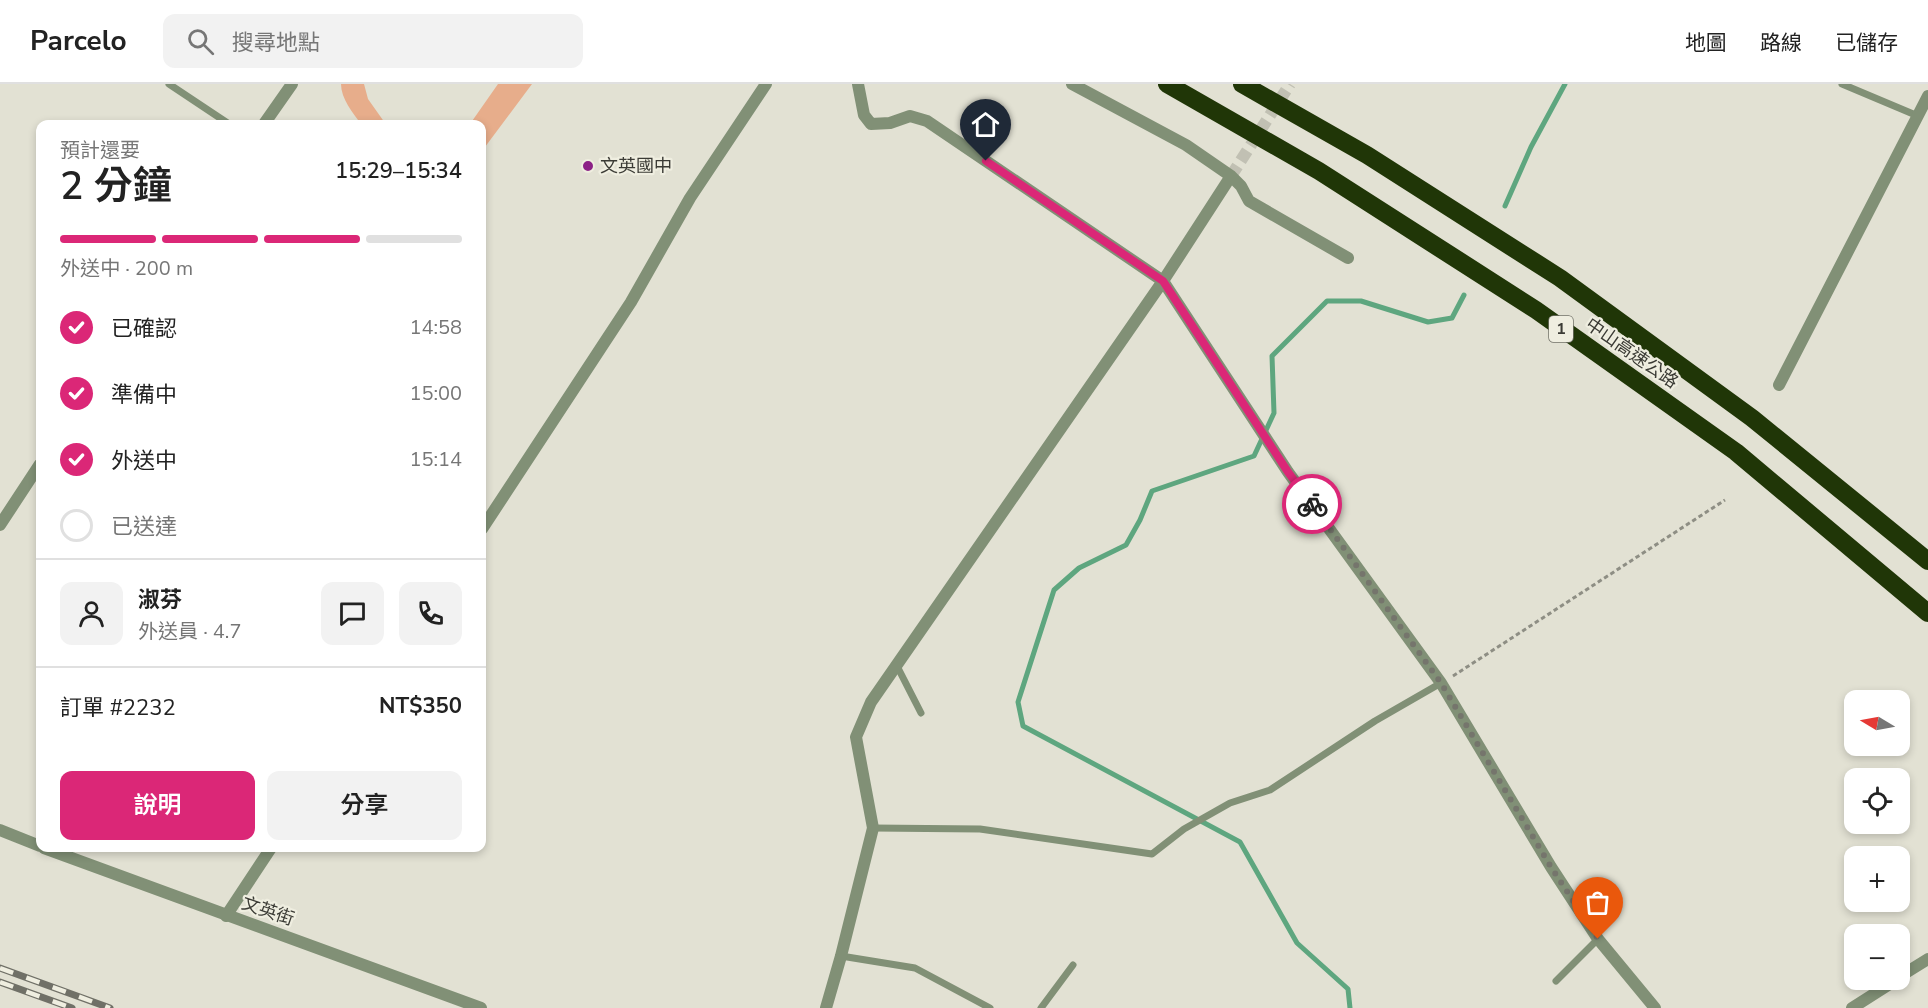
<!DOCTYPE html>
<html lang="zh-TW">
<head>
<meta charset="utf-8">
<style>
	:root { --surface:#fff; --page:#f2f2f2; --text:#222; --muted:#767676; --line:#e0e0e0; --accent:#db2777 }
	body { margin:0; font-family:"Nunito Sans","Noto Sans TC",sans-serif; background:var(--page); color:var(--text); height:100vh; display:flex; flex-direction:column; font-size:22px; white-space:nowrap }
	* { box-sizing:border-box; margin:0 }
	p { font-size:20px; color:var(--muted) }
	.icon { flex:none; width:33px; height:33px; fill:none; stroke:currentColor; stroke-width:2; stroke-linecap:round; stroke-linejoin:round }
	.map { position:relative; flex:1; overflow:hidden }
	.drawer { position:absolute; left:36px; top:36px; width:450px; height:732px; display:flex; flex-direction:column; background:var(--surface); border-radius:12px; box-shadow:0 3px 9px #0003 }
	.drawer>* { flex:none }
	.needle { width:39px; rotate:280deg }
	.controls { position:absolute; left:1844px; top:606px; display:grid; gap:12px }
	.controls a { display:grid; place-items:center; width:66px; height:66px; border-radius:12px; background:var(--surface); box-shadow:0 3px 9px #0003; font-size:30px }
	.pin { position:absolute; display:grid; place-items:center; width:51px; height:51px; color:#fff; margin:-62px -26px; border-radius:50% 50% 50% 0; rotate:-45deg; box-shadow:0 0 6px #0007 }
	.pin .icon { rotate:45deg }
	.courier { position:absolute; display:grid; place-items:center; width:60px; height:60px; margin:-30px; border:4px solid #db2777; border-radius:50%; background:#fff; color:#222; box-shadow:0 2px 8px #0007 }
	.head em { font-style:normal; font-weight:600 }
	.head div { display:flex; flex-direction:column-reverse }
	.head { display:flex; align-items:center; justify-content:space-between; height:102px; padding:0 24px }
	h1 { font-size:39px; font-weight:600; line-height:45px }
	.bar { display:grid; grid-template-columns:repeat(4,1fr); gap:9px 6px; align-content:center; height:72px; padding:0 24px }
	.bar i { height:8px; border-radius:4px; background:var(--line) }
	.bar .selected { background:var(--accent) }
	.bar p { grid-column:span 4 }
	.line { display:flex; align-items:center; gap:15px; padding:0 24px; border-top:2px solid var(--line) }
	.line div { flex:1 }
	.round { display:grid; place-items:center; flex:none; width:63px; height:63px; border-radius:12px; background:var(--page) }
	ol { padding:0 24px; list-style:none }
	li { display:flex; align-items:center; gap:18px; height:66px }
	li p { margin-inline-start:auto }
	li .icon { padding:6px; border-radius:50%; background:var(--accent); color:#fff; stroke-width:4 }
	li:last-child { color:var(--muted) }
	li i { width:33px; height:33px; border:3px solid var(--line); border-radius:50% }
	.action { display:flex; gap:12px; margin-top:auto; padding:12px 24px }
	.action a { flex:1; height:69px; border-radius:12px; background:var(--accent); color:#fff; font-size:24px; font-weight:600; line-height:69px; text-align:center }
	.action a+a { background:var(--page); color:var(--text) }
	header { display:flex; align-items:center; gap:36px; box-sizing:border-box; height:84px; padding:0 30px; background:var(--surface); border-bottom:2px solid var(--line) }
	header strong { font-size:28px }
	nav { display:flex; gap:33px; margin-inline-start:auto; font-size:21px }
	.search { width:420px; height:54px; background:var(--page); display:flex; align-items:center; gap:15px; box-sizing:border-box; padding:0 21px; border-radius:12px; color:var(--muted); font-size:22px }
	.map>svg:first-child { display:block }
</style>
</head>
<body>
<header>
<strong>Parcelo</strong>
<div class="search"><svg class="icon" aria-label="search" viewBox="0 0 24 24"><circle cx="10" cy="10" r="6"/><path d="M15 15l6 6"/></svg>搜尋地點</div>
<nav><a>地圖</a><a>路線</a><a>已儲存</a></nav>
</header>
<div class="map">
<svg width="1928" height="924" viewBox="0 0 1928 924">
	<rect width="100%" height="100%" fill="#e2e1d3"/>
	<!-- green -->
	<path fill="#e7ad8b" d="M 341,0 L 364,0 L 368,15 L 385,39 L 389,40 L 361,40 C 353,29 341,15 341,0 Z
		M 498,0 L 532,0 L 482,67 L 482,40 L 470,40 Z"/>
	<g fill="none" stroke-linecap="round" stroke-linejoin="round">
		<!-- stream -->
		<path stroke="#5ea67f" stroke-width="5" d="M 1505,122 L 1531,63 L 1565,0
			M 1350,924 L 1348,905 L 1297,859 L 1240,758 L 1023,642 L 1018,618 L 1054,506 L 1079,484 L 1126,461 L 1140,436 L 1152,407 L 1254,372 L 1274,329 L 1272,272 L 1327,217 L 1361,217 L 1428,238 L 1452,234 L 1464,211"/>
		<!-- minor-tunnel -->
		<path stroke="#c1c0b3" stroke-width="12" stroke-dasharray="12 6" stroke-linecap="butt" d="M 1231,92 L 1290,0"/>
		<!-- path -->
		<path stroke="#8e8e84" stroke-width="3" stroke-dasharray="4.5 3" stroke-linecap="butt" d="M 1453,592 L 1725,416"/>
		<!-- service -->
		<path stroke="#819076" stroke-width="7" d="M 169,0 L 229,40
			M 1842,0 L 1918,32
			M 897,582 L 921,629
			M 873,744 L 980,745 L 1152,770 L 1184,745 L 1230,719 L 1270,706 L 1375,637 L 1441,599
			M 841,872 L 915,884 L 990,924
			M 1556,897 L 1598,855
			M 1041,924 L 1073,881"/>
		<!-- minor -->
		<path stroke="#819076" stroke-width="12" d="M 858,0 L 864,31 L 871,40 L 890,39 L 910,32 L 927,37 L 1163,197 L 1288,388 L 1441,599 L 1551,783 L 1598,855 L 1655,924
			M 1072,0 L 1186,61 L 1231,92 L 1241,102 L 1249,117 L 1348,174
			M 264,40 L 292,0
			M 1779,301 L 1928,12
			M 0,441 L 40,380
			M 482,445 L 631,218 L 690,114 L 766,0
			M 226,832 L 271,764
			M 1899,893 L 1928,875
			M 826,924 L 841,872 L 873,744 L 856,653 L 871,618 L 1163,197 L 1231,92
			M 1852,924 L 1896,896"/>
		<!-- tertiary -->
		<path stroke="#819076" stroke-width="12" d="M 0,746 L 40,762
			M 44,764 L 481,924"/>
		<!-- motorway -->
		<path stroke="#203607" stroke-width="18" d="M 1167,0 L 1319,87 L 1536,226 L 1736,368 L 1928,529
			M 1242,0 L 1367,71 L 1560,194 L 1752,334 L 1928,477"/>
		<defs>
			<path id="rail" d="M 0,884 L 110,924
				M 0,898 L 72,924"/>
		</defs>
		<!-- rail casing -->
		<use href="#rail" stroke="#707067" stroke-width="7"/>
		<!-- rail -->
		<use href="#rail" stroke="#efeee0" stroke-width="4.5" stroke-dasharray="14" stroke-linecap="butt"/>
	</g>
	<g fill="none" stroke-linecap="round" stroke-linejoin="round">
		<!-- done -->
		<path stroke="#75756c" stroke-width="6" stroke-dasharray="0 10.8" d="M 1312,420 L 1441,599 L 1551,783 L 1598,855"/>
		<!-- route -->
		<path stroke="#db2777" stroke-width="8" d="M 986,77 L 1163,197 L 1288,388 L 1312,420"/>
	</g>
	<!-- markers -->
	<circle fill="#8c2186" stroke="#efeee0" stroke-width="2" cx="588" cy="82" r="6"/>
	<g text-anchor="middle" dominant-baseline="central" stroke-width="4.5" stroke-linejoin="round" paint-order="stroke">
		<!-- shield labels -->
		<rect fill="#efeee0" stroke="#717168" stroke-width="1.5" x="1549" y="232" width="24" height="26" rx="4.5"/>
		<g font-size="16" font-weight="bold" fill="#3b3b35">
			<text x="1561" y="245">1</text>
		</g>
		<!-- poi labels -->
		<g font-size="18" fill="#3b3b35" stroke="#efeee0" text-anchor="start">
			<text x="600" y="82">文英國中</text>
		</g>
		<!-- street labels -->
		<g font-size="18" fill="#3b3b35" stroke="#efeee0">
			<text transform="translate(1632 269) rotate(35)">中山高速公路</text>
			<text transform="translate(268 827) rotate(19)">文英街</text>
		</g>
	</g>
</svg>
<div class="controls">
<a><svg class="needle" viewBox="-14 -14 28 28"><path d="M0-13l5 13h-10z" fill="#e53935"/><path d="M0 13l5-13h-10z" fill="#767676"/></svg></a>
<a><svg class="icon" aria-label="locate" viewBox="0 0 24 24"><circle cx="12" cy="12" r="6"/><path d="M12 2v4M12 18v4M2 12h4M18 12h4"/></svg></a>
<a>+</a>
<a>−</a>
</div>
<div class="pin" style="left:1598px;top:855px;background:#ea580c"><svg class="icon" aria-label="bag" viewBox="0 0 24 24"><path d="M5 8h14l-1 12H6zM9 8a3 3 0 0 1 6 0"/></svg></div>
<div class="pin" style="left:986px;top:77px;background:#1f2937"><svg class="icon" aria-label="home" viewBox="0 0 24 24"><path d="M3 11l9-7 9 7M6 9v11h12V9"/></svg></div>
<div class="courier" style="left:1312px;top:420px"><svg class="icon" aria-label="bike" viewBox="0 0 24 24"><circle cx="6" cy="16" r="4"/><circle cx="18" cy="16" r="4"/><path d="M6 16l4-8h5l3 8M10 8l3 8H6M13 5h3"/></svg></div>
<section class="drawer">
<div class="head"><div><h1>2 分鐘</h1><p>預計還要</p></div><em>15:29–15:34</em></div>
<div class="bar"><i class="selected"></i><i class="selected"></i><i class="selected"></i><i></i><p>外送中 · 200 m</p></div>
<ol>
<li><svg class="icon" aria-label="check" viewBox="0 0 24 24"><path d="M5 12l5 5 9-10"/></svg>已確認<p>14:58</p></li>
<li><svg class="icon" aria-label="check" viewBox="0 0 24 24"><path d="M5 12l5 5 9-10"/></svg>準備中<p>15:00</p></li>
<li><svg class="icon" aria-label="check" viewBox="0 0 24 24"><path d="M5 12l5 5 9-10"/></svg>外送中<p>15:14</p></li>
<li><i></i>已送達</li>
</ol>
<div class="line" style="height:108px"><a class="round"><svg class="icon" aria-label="person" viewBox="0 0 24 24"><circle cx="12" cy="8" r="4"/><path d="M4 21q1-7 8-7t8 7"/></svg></a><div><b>淑芬</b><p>外送員 · 4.7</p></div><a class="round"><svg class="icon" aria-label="chat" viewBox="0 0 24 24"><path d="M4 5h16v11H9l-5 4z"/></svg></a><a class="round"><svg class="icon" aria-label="phone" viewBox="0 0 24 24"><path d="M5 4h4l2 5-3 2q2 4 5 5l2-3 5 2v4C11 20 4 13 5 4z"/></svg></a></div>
<div class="line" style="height:78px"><div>訂單 #2232</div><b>NT$350</b></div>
<div class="action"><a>說明</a><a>分享</a></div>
</section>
</div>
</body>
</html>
